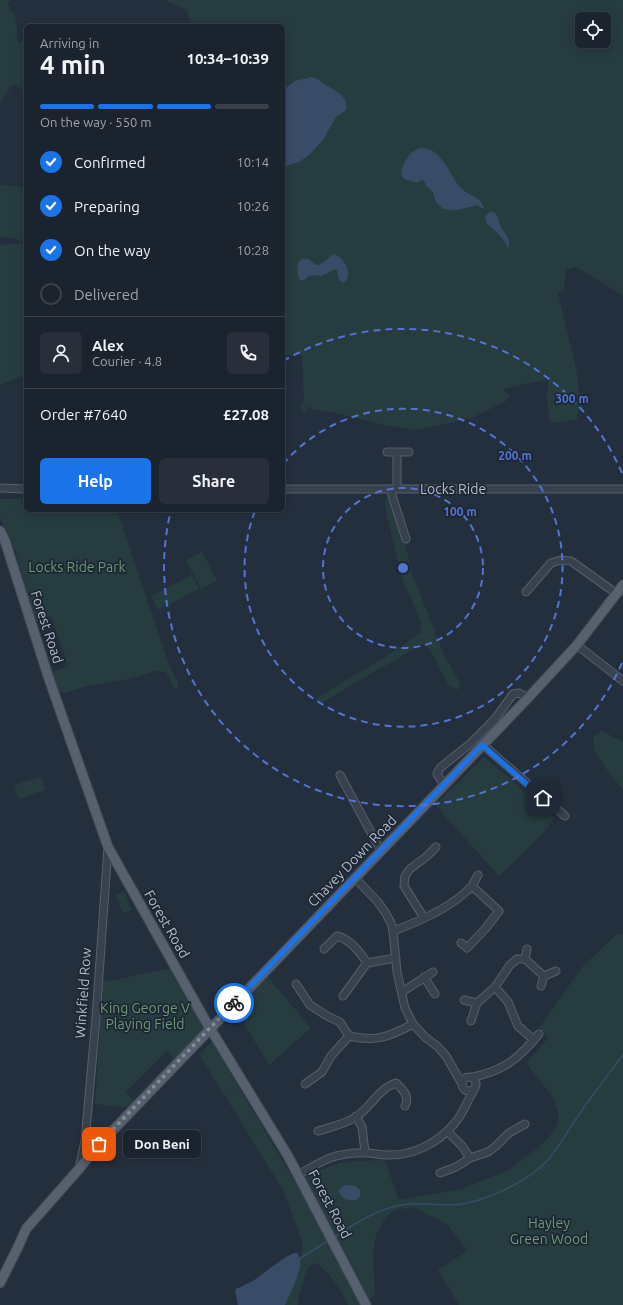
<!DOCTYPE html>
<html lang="en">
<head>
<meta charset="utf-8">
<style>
	:root { --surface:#1b232e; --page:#282f3a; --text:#f1f3f6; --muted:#a0a4aa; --line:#39404a; --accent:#1a73e8 }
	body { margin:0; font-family:Ubuntu,sans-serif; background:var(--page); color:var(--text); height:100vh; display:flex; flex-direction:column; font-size:15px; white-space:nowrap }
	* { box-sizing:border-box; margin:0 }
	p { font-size:13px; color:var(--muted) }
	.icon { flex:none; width:22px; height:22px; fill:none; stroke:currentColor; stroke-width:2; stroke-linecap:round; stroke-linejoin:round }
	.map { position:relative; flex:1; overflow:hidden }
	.details { position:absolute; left:24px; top:24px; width:261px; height:488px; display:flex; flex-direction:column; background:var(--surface); border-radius:6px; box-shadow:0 2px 10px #0003,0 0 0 1px var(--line) }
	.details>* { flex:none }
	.tools { position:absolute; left:575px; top:12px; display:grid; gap:8px }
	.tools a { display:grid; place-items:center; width:36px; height:36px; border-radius:6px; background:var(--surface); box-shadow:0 2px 10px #0003,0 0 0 1px var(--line); font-size:20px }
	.pin { position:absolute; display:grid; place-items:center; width:34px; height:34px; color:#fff; margin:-17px; border-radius:8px; box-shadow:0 2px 6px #0006 }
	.courier { position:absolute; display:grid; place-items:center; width:40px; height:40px; margin:-20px; border:3px solid #1a73e8; border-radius:50%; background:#fff; color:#222; box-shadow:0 1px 5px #0007 }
	.bubble { position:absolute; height:28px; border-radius:6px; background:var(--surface); box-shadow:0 2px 10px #0003,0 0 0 1px var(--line); font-size:13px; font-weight:700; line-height:28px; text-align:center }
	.summary em { font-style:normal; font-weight:700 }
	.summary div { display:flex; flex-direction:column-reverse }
	.summary { display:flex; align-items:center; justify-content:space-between; height:68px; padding:0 16px }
	h1 { font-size:26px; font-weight:700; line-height:30px }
	.bar { display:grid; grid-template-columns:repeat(4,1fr); gap:6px 4px; align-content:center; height:48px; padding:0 16px }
	.bar i { height:5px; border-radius:3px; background:var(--line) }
	.bar .on { background:var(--accent) }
	.bar p { grid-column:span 4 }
	.line { display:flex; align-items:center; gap:10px; padding:0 16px; border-top:1px solid var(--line) }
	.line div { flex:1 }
	.round { display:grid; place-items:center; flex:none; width:42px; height:42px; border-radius:6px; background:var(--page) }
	ol { padding:0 16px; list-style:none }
	li { display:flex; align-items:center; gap:12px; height:44px }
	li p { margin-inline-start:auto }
	li .icon { padding:4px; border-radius:50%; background:var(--accent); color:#fff; stroke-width:4 }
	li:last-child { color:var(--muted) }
	li i { width:22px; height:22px; border:2px solid var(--line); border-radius:50% }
	.action { display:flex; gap:8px; margin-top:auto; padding:8px 16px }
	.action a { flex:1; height:46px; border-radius:6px; background:var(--accent); color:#fff; font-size:16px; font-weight:700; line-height:46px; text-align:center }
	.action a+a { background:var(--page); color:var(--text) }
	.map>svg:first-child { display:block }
</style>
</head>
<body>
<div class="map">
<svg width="623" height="1305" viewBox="0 0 623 1305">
	<rect width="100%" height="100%" fill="#242f3e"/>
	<!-- green -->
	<path fill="#263c3f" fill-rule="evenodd" d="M 0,0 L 10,0 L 8,4 L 11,11 L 15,14 L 18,43 L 26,40 L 26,92 L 13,84 L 0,102 Z
		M 165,0 L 623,0 L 623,296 L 595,278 L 576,267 L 566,270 L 564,290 L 558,293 L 577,373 L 580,400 L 577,419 L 556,423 L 550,421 L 547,402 L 548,379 L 504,389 L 509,396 L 506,401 L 472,418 L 415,430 L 384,425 L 335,413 L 311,409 L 311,406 L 310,406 L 305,412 L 301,411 L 301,405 L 304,400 L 302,356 L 297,355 L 283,355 L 283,26 L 192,26 L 187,10 ZM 582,19 L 604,19 L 604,41 L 582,41 Z
		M 0,184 L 26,188 L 26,241 L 0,236 Z
		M 26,243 L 26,375 L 0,385 L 0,245 Z
		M 389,496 L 396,501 L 412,574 L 445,657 L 460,683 L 458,690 L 449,686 L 430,650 L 423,644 L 358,681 L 320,704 L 315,699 L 396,650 L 421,632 L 421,622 L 401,576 L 384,502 Z
		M 0,499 L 26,499 L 26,510 L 117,510 L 168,662 L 178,683 L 178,688 L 173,687 L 166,672 L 157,671 L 124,680 L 87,686 L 64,693 L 58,690 L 52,672 L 68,666 L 51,616 L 36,621 L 15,550 L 0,518 Z
		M 202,552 L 217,580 L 201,589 L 186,560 Z
		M 192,575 L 199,589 L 158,610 L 151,596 Z
		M 602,731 L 623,742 L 623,790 L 607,770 L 594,750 L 593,737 Z
		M 484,757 L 555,817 L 541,836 L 499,876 L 435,805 Z
		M 41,777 L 45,790 L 19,799 L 14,785 Z
		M 125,892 L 131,910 L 123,913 L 116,895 Z
		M 618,933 L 623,935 L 623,1305 L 459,1305 L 438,1270 L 467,1251 L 448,1225 L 413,1207 L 395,1210 L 387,1216 L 377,1232 L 373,1251 L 375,1294 L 366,1305 L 348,1305 C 340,1288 331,1275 317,1263 L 308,1267 L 299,1295 L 298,1305 L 285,1305 L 298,1273 L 303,1243 L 283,1190 L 199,1054 L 212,1042 L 311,1209 L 319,1204 L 305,1177 L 325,1168 L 341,1163 L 354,1161 L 385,1160 L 399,1200 L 462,1189 L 508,1170 L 535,1150 L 549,1137 L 558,1124 L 558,1113 L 553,1097 L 526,1063 L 548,1038 L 539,1028 L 583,966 Z
		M 172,968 L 206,1028 L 176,1060 L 167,1051 L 126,1092 L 135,1102 L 129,1108 L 95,1104 L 103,982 Z
		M 268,977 L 311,1028 L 269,1065 L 235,1009 Z"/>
	<!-- water -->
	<path fill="#394c67" d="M 312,77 C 318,78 321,82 326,85 C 335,91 349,96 346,110 L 336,117 L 323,140 L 309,155 L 299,162 L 283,167 L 283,90 L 295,81 Z
		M 420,148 C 444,147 449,178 463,190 C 471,197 481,197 484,208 L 482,208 L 477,205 L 458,210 L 443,209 L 436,202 L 433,193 L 431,190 L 427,187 L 424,181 L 422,180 L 417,183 L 404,179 L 401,174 C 403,163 409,151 420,148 Z
		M 489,212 L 494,212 C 498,216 498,220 500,224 C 502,232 513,239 508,248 C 506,245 505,242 503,239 C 497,230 486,228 485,216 Z
		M 333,254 C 344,256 354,275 344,283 L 339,280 L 337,270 L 335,269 L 321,276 L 316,275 L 309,276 L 304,280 L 300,280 C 296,274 295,255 308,259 C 311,260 313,263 316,265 C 324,265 327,258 333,254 Z
		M 346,1185 L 355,1186 L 360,1190 L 360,1197 L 356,1200 C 348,1201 342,1200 339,1191 L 340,1189 Z
		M 294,1253 L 297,1253 C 298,1254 300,1257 300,1259 C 302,1271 290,1294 285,1305 L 238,1305 L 235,1291 L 236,1289 L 253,1281 L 284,1258 Z"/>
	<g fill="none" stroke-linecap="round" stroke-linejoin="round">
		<!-- stream -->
		<path stroke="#394c67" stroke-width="1.5" d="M 335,1237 C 357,1222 382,1206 409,1204 C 429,1202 447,1208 467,1203 C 493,1198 529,1180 547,1161 C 559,1148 567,1131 578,1116 C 592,1095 608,1075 623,1055
			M 299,1259 L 328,1241"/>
		<defs>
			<path id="minor" d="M 387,452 L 409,452
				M 0,488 L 26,489
				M 283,489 L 623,489
				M 390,489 L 406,539
				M 397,489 L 397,452
				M 526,592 L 551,563 L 561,560 L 571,561 L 617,594
				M 577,645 L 623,681
				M 483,745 L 565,816
				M 340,775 L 381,851
				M 444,785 L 437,774 L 440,768 L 471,743 L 495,719 L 513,694 L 519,693 L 528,698
				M 355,878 L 378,902 L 385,912 L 391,923 L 393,931 L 397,972 L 405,1008 L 413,1024 L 425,1037 L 438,1047 L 446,1056 L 462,1084
				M 472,886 L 478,875
				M 424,918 L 404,886 L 405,876 L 410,869 L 426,857 L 436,847
				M 393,931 C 421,921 452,907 472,886 L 499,911 L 486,928 L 467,948 L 461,943
				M 324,949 L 337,936 C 350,939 360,952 367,963 L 343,996
				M 525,959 L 544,976
				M 367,963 L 396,958
				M 424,977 L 435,994
				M 296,984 L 310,1005 L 327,1016 L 340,1022 L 349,1036 C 376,1042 389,1037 413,1024
				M 541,986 L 544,976 L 556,971
				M 495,987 L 508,1002 L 518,1026 L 534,1040
				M 402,992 L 433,972
				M 464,1000 L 477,1003 L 471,1021
				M 477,1003 L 495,987 L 510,965 L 517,959 L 525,959 L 527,949
				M462 1084a7 7 0 1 1 14 0a7 7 0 1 1-14 0Z
				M 473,1077 C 505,1070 518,1059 539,1034
				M 305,1084 L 322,1072 L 331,1056 L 349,1036
				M 356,1116 L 362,1127 L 365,1152
				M 318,1131 C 331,1127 345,1124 356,1117 C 371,1107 379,1088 396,1083 C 403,1090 410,1096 405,1106
				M 447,1131 L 462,1146 L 470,1158 L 488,1152 L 496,1146 L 509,1133 L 525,1124
				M 94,1150 L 87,1145 L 85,1141 L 96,1018 L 108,847
				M 79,1169 L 85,1141
				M 440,1173 L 456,1167 L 470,1158
				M 298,1175 C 311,1168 322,1160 336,1156 C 345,1154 357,1152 366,1153 C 373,1153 380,1155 387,1155 C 413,1156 438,1143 454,1124 C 463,1114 467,1101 474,1090"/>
			<path id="major" d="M 0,531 L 5,541 L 49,679 L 108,847 L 205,1020 L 288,1156 L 366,1305
				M 0,1283 L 18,1247 L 26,1229 L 79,1169 L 94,1150 L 528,698 L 577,645 L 623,585"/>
		</defs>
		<!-- minor casing -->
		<use href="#minor" stroke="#565f6c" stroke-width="9"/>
		<!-- major casing -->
		<use href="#major" stroke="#414a57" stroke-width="11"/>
		<!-- minor -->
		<use href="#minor" stroke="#38414e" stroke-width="7"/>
		<!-- major -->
		<use href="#major" stroke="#56606e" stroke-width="9"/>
	</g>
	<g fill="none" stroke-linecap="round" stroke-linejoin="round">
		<!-- done -->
		<path stroke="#828b98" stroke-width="4" stroke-dasharray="0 7.2" d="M 99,1144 L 234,1003"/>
		<!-- route -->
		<path stroke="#1a73e8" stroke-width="5" d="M 234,1003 L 482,745 L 543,798"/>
	</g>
	<!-- distance rings -->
	<g fill="none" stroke="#5274d3" stroke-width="2" stroke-dasharray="7 5">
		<circle cx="403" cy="568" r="80"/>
		<path d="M283 464A159 159 0 1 1 255 511"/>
		<path d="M622 663A239 239 0 0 1 171 510M283 361A239 239 0 0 1 622 473"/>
	</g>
	<g text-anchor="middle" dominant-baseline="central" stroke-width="3.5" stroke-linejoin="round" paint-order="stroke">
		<!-- street labels -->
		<g font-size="14" fill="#b4bcc9" stroke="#1d2633">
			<text x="453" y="489">Locks Ride</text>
			<text transform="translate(47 627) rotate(72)">Forest Road</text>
			<text transform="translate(352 861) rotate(-46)">Chavey Down Road</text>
			<text transform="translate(167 924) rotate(60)">Forest Road</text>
			<text transform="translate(83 993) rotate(-86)">Winkfield Row</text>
			<text transform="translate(330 1204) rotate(62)">Forest Road</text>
		</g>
		<!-- park labels -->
		<g font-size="14" fill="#6b9a76" stroke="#1d2633">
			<text x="77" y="567">Locks Ride Park</text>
			<text x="145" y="1008">King George V<tspan x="145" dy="16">Playing Field</tspan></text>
			<text x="549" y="1223">Hayley<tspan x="549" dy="16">Green Wood</tspan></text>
		</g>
	</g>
	<circle cx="403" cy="568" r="6" fill="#5274d3" stroke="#1d2633" stroke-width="2"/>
	<g font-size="12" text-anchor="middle" font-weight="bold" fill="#5274d3" stroke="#1d2633" stroke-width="3.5" stroke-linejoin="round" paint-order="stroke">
		<text x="572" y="403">300 m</text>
		<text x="515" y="460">200 m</text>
		<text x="460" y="516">100 m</text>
	</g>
</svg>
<div class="tools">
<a><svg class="icon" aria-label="locate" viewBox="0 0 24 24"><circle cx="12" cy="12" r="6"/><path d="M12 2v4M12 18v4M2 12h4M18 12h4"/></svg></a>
</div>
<div class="pin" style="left:99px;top:1144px;background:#ea580c"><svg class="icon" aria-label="bag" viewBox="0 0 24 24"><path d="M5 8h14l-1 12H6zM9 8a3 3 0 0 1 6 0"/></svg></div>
<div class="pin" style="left:543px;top:798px;background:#1f2937"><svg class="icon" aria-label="home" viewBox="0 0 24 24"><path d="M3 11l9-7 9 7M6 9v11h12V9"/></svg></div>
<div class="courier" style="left:234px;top:1003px"><svg class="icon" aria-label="bike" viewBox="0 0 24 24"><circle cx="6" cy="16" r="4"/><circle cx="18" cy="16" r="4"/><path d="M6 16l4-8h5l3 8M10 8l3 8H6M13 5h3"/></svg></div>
<div class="bubble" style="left:123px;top:1130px;width:78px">Don Beni</div>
<section class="details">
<div class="summary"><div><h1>4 min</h1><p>Arriving in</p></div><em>10:34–10:39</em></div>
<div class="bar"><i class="on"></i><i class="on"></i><i class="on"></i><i></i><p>On the way · 550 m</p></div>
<ol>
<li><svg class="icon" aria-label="check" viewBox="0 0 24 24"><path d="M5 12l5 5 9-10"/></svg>Confirmed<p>10:14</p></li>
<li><svg class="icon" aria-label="check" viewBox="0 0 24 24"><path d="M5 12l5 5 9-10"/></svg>Preparing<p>10:26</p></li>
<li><svg class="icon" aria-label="check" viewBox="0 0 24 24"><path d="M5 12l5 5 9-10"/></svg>On the way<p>10:28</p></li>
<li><i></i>Delivered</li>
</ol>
<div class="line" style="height:72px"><a class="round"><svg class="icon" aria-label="person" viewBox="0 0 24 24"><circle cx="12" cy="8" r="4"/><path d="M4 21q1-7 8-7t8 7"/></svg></a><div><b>Alex</b><p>Courier · 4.8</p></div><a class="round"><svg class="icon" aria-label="phone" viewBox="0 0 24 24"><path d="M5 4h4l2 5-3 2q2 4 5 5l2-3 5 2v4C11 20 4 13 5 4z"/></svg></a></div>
<div class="line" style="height:52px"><div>Order #7640</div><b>£27.08</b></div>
<div class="action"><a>Help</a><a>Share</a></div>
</section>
</div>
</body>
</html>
